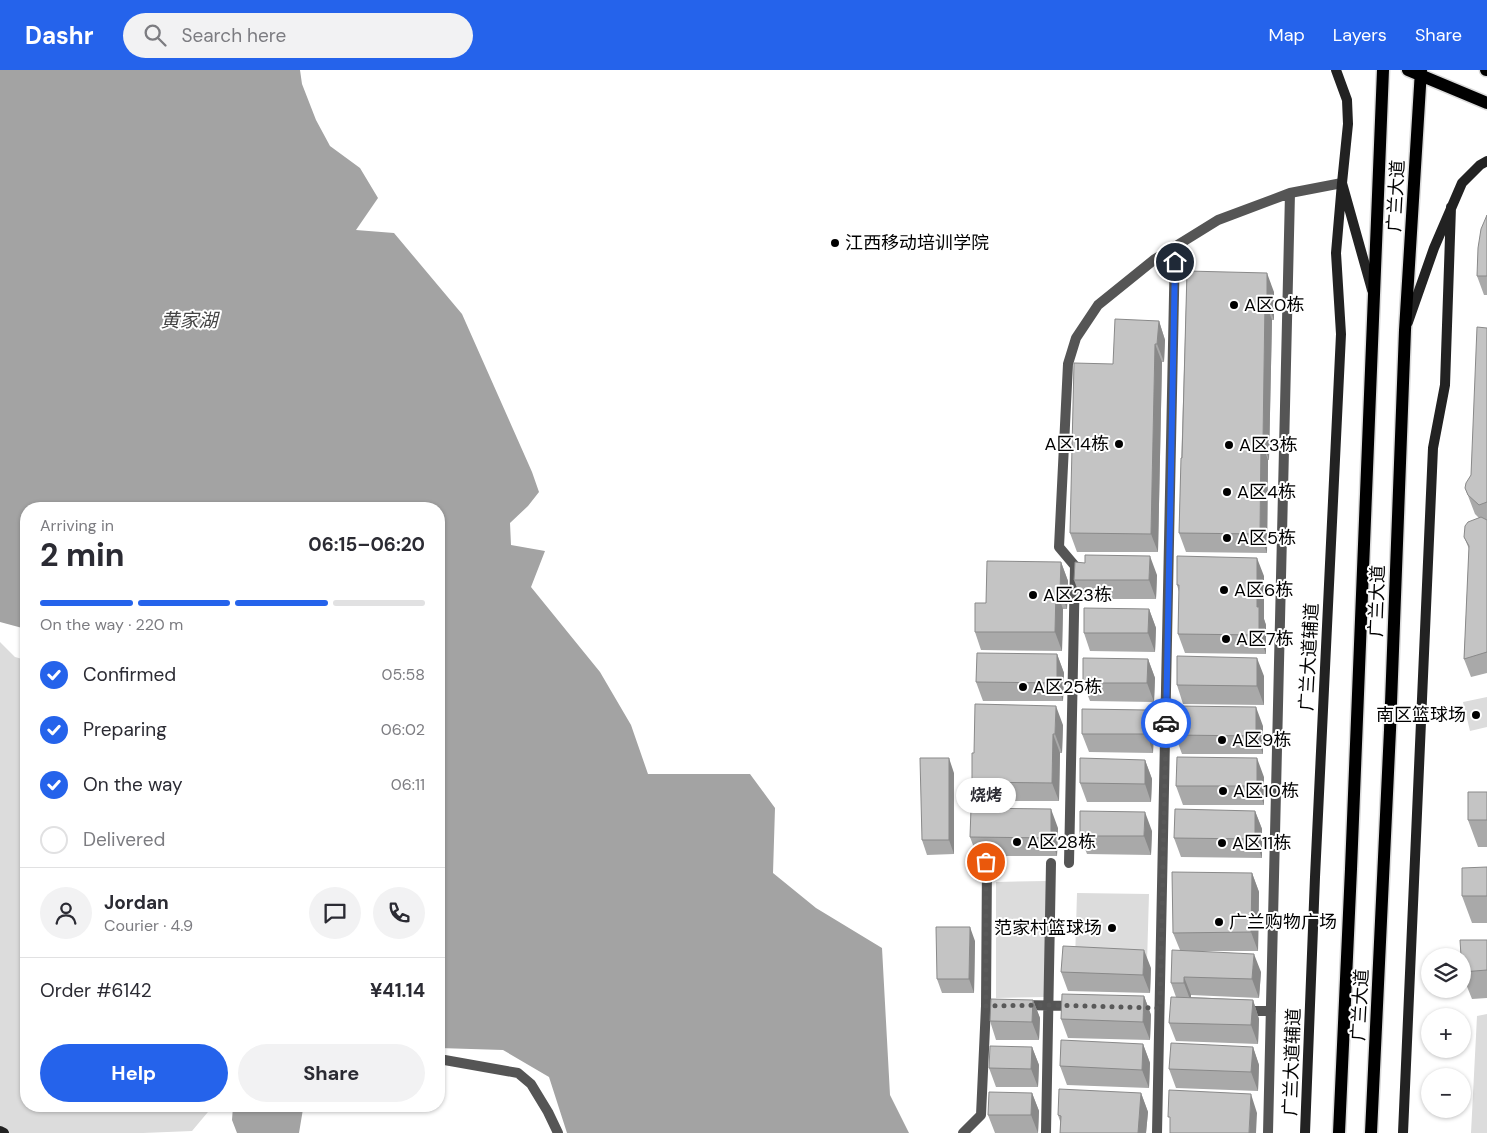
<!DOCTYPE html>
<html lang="en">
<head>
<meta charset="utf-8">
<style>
	:root { --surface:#fff; --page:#f2f2f3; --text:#2b2b33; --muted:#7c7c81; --line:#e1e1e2; --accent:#2563eb }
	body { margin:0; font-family:"DM Sans","Noto Sans SC",sans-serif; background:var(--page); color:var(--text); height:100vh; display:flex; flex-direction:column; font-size:19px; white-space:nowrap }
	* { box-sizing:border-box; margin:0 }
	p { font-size:16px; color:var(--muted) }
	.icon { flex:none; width:28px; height:28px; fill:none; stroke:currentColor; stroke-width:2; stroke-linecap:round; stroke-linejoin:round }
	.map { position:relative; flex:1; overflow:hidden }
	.panel { position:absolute; left:20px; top:432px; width:425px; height:610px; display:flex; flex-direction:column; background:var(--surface); border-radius:20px; box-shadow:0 1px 4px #0004 }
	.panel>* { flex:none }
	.controls { position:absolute; left:1421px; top:878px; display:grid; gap:10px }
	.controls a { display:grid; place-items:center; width:50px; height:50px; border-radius:50%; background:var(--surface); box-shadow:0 1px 4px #0004; font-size:25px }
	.pin { position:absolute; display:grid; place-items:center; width:42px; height:42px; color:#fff; margin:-21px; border:2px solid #fff; border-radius:50%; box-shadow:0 1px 5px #0007 }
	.courier { position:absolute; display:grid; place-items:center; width:50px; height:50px; margin:-25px; border:4px solid #2563eb; border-radius:50%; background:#fff; color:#222; box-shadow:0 1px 6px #0007 }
	.bubble { position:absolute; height:35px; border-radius:18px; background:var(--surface); box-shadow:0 1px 4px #0004; font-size:16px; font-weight:700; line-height:35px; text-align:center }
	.summary em { font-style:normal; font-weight:700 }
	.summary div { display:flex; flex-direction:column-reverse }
	.summary { display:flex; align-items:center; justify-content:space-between; height:85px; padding:0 20px }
	h1 { font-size:32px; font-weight:700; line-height:38px }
	.bar { display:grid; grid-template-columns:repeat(4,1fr); gap:8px 5px; align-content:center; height:60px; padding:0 20px }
	.bar i { height:6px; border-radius:4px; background:var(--line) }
	.bar .current { background:var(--accent) }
	.bar p { grid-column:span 4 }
	.line { display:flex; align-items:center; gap:12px; padding:0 20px; border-top:1px solid var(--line) }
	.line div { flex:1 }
	.round { display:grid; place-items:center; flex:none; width:52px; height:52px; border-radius:26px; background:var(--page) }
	ol { padding:0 20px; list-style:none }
	li { display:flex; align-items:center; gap:15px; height:55px }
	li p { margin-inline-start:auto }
	li .icon { padding:5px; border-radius:50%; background:var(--accent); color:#fff; stroke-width:4 }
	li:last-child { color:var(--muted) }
	li i { width:28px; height:28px; border:2px solid var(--line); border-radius:50% }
	.primary-button { display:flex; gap:10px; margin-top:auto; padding:10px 20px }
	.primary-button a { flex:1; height:58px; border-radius:30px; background:var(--accent); color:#fff; font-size:20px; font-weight:700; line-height:58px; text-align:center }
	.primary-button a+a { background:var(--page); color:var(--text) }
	header { display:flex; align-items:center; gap:30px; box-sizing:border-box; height:70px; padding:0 25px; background:var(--accent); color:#fff }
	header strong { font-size:24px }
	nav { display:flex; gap:28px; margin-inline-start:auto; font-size:18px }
	.search { width:350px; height:45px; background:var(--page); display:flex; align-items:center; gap:12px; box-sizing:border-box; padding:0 18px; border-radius:28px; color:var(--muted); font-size:19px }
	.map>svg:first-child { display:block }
</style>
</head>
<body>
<header>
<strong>Dashr</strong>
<div class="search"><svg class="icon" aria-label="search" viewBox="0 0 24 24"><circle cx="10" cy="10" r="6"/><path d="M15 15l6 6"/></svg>Search here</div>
<nav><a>Map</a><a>Layers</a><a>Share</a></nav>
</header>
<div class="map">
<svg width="1487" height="1063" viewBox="0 0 1487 1063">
	<rect width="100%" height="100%" fill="#fff"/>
	<!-- green -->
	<path fill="#dcdcdc" d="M 0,572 L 15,587 L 26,590 L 26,1036 L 213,1036 L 192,1061 L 143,1063 L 0,1063 Z
		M 1487,627 L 1487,657 L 1470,661 L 1463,632 Z
		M 1047,811 L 1044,927 L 996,928 L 996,812 Z
		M 1077,823 L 1149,824 L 1147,893 L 1075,891 Z
		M 1487,944 L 1487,1063 L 1471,1063 L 1477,946 Z"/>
	<!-- water -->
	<path fill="#a3a3a3" d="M 0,0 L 300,0 L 302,14 L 316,50 L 330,76 L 360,98 L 378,128 L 356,160 L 394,163 L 462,244 L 532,402 L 539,422 L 528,436 L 510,453 L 511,475 L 545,481 L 531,517 L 600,602 L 631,655 L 648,704 L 750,704 L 775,738 L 773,803 L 816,838 L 882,878 L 890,1025 L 909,1063 L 567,1063 L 549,1007 L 503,980 L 439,978 L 439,439 L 26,439 L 26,559 L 0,552 Z
		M 233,1036 L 311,1036 L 303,1039 L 299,1063 L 237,1063 L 232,1050 Z"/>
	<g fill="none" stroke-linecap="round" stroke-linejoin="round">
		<defs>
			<path id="primary" d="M 1408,0 L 1487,33
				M 1486,0 L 1487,0
				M 1339,1063 L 1351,799 L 1383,0
				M 1371,1063 L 1390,660 L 1405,260 L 1421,0"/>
		</defs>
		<!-- primary casing -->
		<use href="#primary" stroke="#dbdbdb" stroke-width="15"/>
		<!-- street -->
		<path stroke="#555" stroke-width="10" d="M 1069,793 L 1075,496 L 1059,477 L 1068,294 L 1076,268 L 1098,235 L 1155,189 L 1218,150 L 1290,123 L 1342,113
			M 1022,935 L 1075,936
			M 1244,941 L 1271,941
			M 439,989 L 518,1003 L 531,1014 L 548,1042 L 558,1063
			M 963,1063 L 981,1045 L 986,936 L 987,792
			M 1046,1063 L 1051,793
			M 1157,1063 L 1175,176
			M 1268,1063 L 1290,123"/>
		<!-- secondary -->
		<path stroke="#222" stroke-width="10" d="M 1336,0 L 1347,30 L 1348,54 L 1342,113 L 1372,220
			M 1408,252 L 1434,178 L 1462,113 L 1480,95 L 1487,91
			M 0,1061 L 4,1063
			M 1305,1063 L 1315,807 L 1341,264 L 1336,183 L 1342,113
			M 1403,1063 L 1433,378 L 1445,315 L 1451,137"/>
		<!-- primary -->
		<use href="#primary" stroke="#000" stroke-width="12"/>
	</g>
	<!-- wall -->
	<path fill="#a9a9a9" d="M 1487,145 L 1487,225 L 1484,225 L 1477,206 Z
		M 1187,201 L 1274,222 L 1274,250 L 1272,250 L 1269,390 L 1268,390 L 1267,483 L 1186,482 L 1179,463 Z
		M 1159,251 L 1165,270 L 1164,292 L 1162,292 L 1158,482 L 1077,482 L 1070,463 L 1113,294 Z
		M 1487,258 L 1487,603 L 1471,607 L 1464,589 L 1469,479 L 1464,467 L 1479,448 L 1475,444 L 1465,418 L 1471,405 Z
		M 1061,492 L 1068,511 L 1067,539 L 1063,539 L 1062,581 L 981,580 L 975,562 L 986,533 Z
		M 1085,493 L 1157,505 L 1156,529 L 1081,529 L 1074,510 Z
		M 1264,506 L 1264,549 L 1266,555 L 1266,584 L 1185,583 L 1178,564 L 1179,522 L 1177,515 Z
		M 1149,539 L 1156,558 L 1155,582 L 1090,581 L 1084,563 Z
		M 1057,584 L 1064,603 L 1063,631 L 983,631 L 976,612 Z
		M 1148,589 L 1155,608 L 1154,632 L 1090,631 L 1083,613 Z
		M 1264,606 L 1264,635 L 1183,634 L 1177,615 Z
		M 1147,640 L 1154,659 L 1153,683 L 1089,682 L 1082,664 Z
		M 1063,655 L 1062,683 L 1060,683 L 1059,731 L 979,731 L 972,712 L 974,683 Z
		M 1263,656 L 1263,684 L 1182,684 L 1175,665 Z
		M 1145,690 L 1152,709 L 1151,732 L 1087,732 L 1080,713 Z
		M 954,703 L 954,784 L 927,785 L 922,770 Z
		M 1264,707 L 1264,735 L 1183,735 L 1176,716 Z
		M 1487,722 L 1487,777 L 1478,777 L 1468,750 Z
		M 1255,741 L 1262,759 L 1262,788 L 1181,787 L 1174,768 Z
		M 1058,758 L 1057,786 L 977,786 L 970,767 Z
		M 1152,761 L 1151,785 L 1087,784 L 1080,766 Z
		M 1487,797 L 1487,853 L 1472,853 L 1462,826 Z
		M 1252,803 L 1259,822 L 1258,881 L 1200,881 L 1261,902 L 1259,928 L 1191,925 L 1191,927 L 1253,930 L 1259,949 L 1258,974 L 1176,971 L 1169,953 L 1176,927 L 1171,913 L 1180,880 L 1173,863 Z
		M 1487,870 L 1487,928 L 1472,929 L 1462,904 L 1462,886 Z
		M 975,871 L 974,923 L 942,923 L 937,909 Z
		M 1151,898 L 1150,923 L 1068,921 L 1061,902 Z
		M 1144,926 L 1151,945 L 1150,970 L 1068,968 L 1061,949 Z
		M 1033,930 L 1040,948 L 1039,970 L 996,970 L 990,951 Z
		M 1143,974 L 1150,993 L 1149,1018 L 1067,1015 L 1060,996 Z
		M 1032,977 L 1039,995 L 1038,1017 L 996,1017 L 989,998 Z
		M 1253,977 L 1259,995 L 1258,1021 L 1176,1018 L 1169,999 Z
		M 1032,1023 L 1039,1041 L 1038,1063 L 995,1063 L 988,1045 Z
		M 1141,1023 L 1148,1042 L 1146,1063 L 1060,1063 L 1061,1054 L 1058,1045 Z"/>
	<!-- shaded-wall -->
	<path fill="#898989" d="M 1267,203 L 1274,222 L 1274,250 L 1267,231 Z
		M 1265,231 L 1272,250 L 1269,390 L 1263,371 Z
		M 1159,251 L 1165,270 L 1164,292 L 1157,274 Z
		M 1155,274 L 1162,292 L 1158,482 L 1151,464 Z
		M 1261,371 L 1268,390 L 1267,483 L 1260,464 Z
		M 1150,486 L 1157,505 L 1156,529 L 1149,510 Z
		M 1257,488 L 1264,506 L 1264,549 L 1266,555 L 1266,584 L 1259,565 L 1257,537 Z
		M 1061,492 L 1068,511 L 1067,539 L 1060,520 Z
		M 1056,520 L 1063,539 L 1062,581 L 1055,562 Z
		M 1149,539 L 1156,558 L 1155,582 L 1148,563 Z
		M 1057,584 L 1064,603 L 1063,631 L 1057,613 Z
		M 1257,588 L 1264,606 L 1264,635 L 1257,616 Z
		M 1148,589 L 1155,608 L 1154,632 L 1147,613 Z
		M 1056,636 L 1063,655 L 1062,683 L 1055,664 Z
		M 1256,637 L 1263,656 L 1263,684 L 1256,666 Z
		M 1147,640 L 1154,659 L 1153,683 L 1147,664 Z
		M 1053,664 L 1060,683 L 1059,731 L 1052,713 Z
		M 949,688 L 954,703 L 954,784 L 949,770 Z
		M 1257,688 L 1264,707 L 1264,735 L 1257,716 Z
		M 1145,690 L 1152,709 L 1151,732 L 1145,714 Z
		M 1051,739 L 1058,758 L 1057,786 L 1051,768 Z
		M 1255,741 L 1262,759 L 1262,788 L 1255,769 Z
		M 1145,742 L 1152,761 L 1151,785 L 1144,766 Z
		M 1252,803 L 1259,822 L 1258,881 L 1251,862 Z
		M 970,857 L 975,871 L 974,923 L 969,909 Z
		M 1144,880 L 1151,898 L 1150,923 L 1143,905 Z
		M 1254,884 L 1261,902 L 1259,928 L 1252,909 Z
		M 1184,907 L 1191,925 L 1191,932 L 1184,913 Z
		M 1144,926 L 1151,945 L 1150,970 L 1143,952 Z
		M 1033,930 L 1040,948 L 1039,970 L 1032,952 Z
		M 1253,930 L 1259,949 L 1258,974 L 1251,955 Z
		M 1143,974 L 1150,993 L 1149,1018 L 1142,1000 Z
		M 1032,977 L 1039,995 L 1038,1017 L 1031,999 Z
		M 1253,977 L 1259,995 L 1258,1021 L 1251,1002 Z
		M 1032,1023 L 1039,1041 L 1038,1063 L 1031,1045 Z
		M 1141,1023 L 1148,1042 L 1146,1063 L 1138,1063 Z
		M 1251,1024 L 1257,1043 L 1256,1063 L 1249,1063 Z"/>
	<!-- building -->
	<path fill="#c4c4c4" stroke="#898989" d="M 1487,145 L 1487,206 L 1477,206 L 1478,178 L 1481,159 Z
		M 1187,201 L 1267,203 L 1267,231 L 1265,231 L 1263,371 L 1261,371 L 1260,464 L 1179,463 L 1181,388 L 1182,388 Z
		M 1115,249 L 1159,251 L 1157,274 L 1155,274 L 1151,464 L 1070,463 L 1074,293 L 1113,294 Z
		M 1477,257 L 1487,258 L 1487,432 L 1479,435 L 1468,425 L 1465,418 L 1466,413 L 1471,405 Z
		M 1481,447 L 1487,450 L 1487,582 L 1464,589 L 1469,476 L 1464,467 L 1465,456 L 1468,452 Z
		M 1085,485 L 1150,486 L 1149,510 L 1074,510 L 1075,492 L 1085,493 Z
		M 1177,486 L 1257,488 L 1257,537 L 1259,537 L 1259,565 L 1178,564 L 1179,515 L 1177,515 Z
		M 987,491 L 1061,492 L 1060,520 L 1056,520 L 1055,562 L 975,562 L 975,533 L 986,533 Z
		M 1084,538 L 1149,539 L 1148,563 L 1084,563 Z
		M 977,583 L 1057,584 L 1057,613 L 976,612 Z
		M 1177,586 L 1257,588 L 1257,616 L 1177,615 Z
		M 1083,588 L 1148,589 L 1147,613 L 1083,613 Z
		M 975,634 L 1056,636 L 1055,664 L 1053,664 L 1052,713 L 972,712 L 972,683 L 974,683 Z
		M 1176,636 L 1256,637 L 1256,666 L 1175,665 Z
		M 1082,639 L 1147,640 L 1147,664 L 1082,664 Z
		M 1177,687 L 1257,688 L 1257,716 L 1176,716 Z
		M 920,688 L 949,688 L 949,770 L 922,770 Z
		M 1080,688 L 1145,690 L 1145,714 L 1080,713 Z
		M 1468,722 L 1487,722 L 1487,750 L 1468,750 Z
		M 971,738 L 1051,739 L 1051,768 L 970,767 Z
		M 1175,739 L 1255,741 L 1255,769 L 1174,768 Z
		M 1080,741 L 1145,742 L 1144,766 L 1080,766 Z
		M 1487,797 L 1487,826 L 1462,826 L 1462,798 Z
		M 1172,802 L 1252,803 L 1251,862 L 1173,863 Z
		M 936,857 L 970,857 L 969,909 L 937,909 Z
		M 1460,870 L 1487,870 L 1487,900 L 1462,902 L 1462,886 L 1461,886 Z
		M 1063,876 L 1144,880 L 1143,905 L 1061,902 Z
		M 1172,880 L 1254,884 L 1252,909 L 1184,907 L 1184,913 L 1171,913 Z
		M 1062,924 L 1144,926 L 1143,952 L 1061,949 Z
		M 1171,927 L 1253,930 L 1251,955 L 1169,953 Z
		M 991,929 L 1033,930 L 1032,952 L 990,951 Z
		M 1061,970 L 1143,974 L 1142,1000 L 1060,996 Z
		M 1171,973 L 1253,977 L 1251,1002 L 1169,999 Z
		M 990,976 L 1032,977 L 1031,999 L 989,998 Z
		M 1059,1019 L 1141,1023 L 1138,1063 L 1060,1063 L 1061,1046 L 1058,1045 Z
		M 1169,1020 L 1251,1024 L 1249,1063 L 1170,1063 L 1170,1047 L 1168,1047 Z
		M 989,1022 L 1032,1023 L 1031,1045 L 988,1045 Z"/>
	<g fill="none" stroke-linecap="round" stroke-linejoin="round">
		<!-- done -->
		<path stroke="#595959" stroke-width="5" stroke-dasharray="0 9" d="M 986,792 L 986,936 L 1049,935 L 1160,938 L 1166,653"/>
		<!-- route -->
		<path stroke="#2563eb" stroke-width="6" d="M 1166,653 L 1175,192"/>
	</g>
	<!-- markers -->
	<g fill="#000" stroke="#fff" stroke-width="2">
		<circle cx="835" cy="173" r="5"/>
		<circle cx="1234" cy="235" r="5"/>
		<circle cx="1119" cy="374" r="5"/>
		<circle cx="1229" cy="375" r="5"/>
		<circle cx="1227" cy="422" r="5"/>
		<circle cx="1227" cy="468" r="5"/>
		<circle cx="1224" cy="520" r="5"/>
		<circle cx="1033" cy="525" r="5"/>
		<circle cx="1226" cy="569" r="5"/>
		<circle cx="1023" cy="617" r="5"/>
		<circle cx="1476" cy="645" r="5"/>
		<circle cx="1222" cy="670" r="5"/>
		<circle cx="1223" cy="721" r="5"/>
		<circle cx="1017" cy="772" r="5"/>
		<circle cx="1222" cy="773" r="5"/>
		<circle cx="1219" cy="852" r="5"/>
		<circle cx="1112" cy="858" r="5"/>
	</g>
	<g text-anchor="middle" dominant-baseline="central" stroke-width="4" stroke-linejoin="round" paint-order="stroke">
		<!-- street labels -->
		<g font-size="18" fill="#000" stroke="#fff">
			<text transform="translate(1396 126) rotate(-87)">广兰大道</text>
			<text transform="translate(1377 531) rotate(-88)">广兰大道</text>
			<text transform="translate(1309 587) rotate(-87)">广兰大道辅道</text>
			<text transform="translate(1360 935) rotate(-87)">广兰大道</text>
			<text transform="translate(1292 992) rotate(-88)">广兰大道辅道</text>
		</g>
		<!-- poi labels -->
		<g font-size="18" fill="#000" stroke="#fff" text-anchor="start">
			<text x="845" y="173">江西移动培训学院</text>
			<text x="1244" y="235">A区0栋</text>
			<text x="1109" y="374" text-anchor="end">A区14栋</text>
			<text x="1239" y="375">A区3栋</text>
			<text x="1237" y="422">A区4栋</text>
			<text x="1237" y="468">A区5栋</text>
			<text x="1234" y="520">A区6栋</text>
			<text x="1043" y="525">A区23栋</text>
			<text x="1236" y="569">A区7栋</text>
			<text x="1033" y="617">A区25栋</text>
			<text x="1466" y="645" text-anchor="end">南区篮球场</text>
			<text x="1232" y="670">A区9栋</text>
			<text x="1233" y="721">A区10栋</text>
			<text x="1027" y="772">A区28栋</text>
			<text x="1232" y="773">A区11栋</text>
			<text x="1229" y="852">广兰购物广场</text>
			<text x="1102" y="858" text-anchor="end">范家村篮球场</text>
		</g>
		<!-- water labels -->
		<g font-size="19" font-style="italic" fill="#444" stroke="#fff">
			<text x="189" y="250">黄家湖</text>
		</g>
	</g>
</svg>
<div class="controls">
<a><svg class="icon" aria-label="layers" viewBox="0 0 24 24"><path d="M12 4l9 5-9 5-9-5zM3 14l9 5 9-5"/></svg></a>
<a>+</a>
<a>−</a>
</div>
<div class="pin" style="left:986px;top:792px;background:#ea580c"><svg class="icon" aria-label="bag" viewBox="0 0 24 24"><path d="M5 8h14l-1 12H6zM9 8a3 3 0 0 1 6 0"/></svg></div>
<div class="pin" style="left:1175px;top:192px;background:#1f2937"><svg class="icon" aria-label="home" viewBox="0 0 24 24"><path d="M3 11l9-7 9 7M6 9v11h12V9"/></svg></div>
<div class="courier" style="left:1166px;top:653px"><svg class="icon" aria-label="car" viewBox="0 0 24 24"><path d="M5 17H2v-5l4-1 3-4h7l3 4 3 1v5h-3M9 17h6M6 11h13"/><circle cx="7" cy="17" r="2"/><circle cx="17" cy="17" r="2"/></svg></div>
<div class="bubble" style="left:956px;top:708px;width:60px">烧烤</div>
<section class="panel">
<div class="summary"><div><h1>2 min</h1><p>Arriving in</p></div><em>06:15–06:20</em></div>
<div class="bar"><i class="current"></i><i class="current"></i><i class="current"></i><i></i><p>On the way · 220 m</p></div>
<ol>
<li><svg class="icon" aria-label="check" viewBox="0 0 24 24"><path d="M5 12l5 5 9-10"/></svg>Confirmed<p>05:58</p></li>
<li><svg class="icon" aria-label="check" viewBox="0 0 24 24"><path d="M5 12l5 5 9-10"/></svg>Preparing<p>06:02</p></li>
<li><svg class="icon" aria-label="check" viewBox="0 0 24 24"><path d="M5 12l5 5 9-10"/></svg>On the way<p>06:11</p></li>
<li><i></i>Delivered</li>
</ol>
<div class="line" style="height:90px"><a class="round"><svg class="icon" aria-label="person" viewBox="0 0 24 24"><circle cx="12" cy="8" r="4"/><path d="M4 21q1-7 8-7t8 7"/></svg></a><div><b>Jordan</b><p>Courier · 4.9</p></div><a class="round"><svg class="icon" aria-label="chat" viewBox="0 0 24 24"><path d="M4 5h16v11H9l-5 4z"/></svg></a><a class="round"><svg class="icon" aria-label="phone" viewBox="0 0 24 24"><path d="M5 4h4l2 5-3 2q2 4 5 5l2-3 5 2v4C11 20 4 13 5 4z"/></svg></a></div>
<div class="line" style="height:65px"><div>Order #6142</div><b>¥41.14</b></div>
<div class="primary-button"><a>Help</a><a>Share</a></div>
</section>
</div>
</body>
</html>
